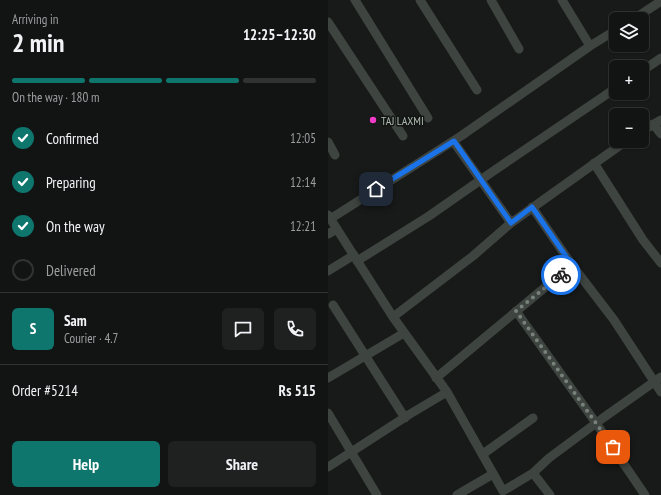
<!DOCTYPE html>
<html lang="en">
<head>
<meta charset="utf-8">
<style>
	:root { --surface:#121413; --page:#1f2121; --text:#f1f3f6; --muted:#9c9ea0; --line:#313333; --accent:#0f766e }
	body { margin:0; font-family:"PT Sans Narrow",sans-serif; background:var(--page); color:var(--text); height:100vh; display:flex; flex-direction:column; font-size:15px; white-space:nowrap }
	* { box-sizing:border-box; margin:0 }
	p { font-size:13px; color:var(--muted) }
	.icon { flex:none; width:22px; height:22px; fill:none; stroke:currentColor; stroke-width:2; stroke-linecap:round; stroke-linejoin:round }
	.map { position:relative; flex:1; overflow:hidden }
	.details { display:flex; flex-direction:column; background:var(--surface); width:328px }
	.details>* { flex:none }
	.tools { position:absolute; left:281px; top:12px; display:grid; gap:8px }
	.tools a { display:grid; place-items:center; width:40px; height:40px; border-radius:6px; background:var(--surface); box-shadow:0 1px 3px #0004,0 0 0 1px var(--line); font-size:20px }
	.pin { position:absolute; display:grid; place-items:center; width:34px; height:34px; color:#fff; margin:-17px; border-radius:8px; box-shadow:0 2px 6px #0006 }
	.courier { position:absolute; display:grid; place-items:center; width:40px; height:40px; margin:-20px; border:3px solid #1a73e8; border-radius:50%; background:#fff; color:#222; box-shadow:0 1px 5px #0007 }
	.headline em { font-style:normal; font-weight:600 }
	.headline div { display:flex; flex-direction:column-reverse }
	.headline { display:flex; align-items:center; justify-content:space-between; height:68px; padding:0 12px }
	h1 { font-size:26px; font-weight:600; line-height:30px }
	.bar { display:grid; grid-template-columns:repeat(4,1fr); gap:6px 4px; align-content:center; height:48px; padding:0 12px }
	.bar i { height:5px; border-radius:3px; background:var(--line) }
	.bar .selected { background:var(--accent) }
	.bar p { grid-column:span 4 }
	.line { display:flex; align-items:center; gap:10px; padding:0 12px; border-top:1px solid var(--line) }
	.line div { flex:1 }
	.round { display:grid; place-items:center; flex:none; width:42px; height:42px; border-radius:6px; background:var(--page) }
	ol { padding:0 12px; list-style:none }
	li { display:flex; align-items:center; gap:12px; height:44px }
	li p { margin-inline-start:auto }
	li .icon { padding:4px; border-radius:50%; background:var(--accent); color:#fff; stroke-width:4 }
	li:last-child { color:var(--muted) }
	li i { width:22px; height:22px; border:2px solid var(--line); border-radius:50% }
	.action { display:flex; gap:8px; margin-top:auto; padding:8px 12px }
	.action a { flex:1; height:46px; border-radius:6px; background:var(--accent); color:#fff; font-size:16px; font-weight:600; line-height:46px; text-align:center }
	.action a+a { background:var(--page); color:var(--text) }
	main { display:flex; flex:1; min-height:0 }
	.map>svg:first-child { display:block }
</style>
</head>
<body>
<main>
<section class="details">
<div class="headline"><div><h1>2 min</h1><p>Arriving in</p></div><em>12:25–12:30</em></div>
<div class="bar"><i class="selected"></i><i class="selected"></i><i class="selected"></i><i></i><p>On the way · 180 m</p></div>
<ol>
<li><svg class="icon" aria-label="check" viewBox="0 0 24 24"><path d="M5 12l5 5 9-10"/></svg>Confirmed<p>12:05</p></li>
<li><svg class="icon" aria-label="check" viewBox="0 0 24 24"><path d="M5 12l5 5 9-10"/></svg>Preparing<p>12:14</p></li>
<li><svg class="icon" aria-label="check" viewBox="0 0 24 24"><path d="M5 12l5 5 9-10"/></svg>On the way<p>12:21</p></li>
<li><i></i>Delivered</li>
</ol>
<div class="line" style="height:72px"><b class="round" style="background:var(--accent);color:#fff">S</b><div><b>Sam</b><p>Courier · 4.7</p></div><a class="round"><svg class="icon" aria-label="chat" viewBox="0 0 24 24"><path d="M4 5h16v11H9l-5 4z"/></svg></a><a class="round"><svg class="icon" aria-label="phone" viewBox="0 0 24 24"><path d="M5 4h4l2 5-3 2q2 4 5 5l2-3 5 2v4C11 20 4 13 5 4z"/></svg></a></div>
<div class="line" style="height:52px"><div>Order #5214</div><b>Rs 515</b></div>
<div class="action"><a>Help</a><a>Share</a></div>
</section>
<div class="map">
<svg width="333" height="495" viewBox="0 0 333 495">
	<rect width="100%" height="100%" fill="#181a19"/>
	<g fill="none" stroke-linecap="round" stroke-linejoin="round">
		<!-- minor -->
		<path stroke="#3e4440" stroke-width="9" d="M 27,0 L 100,118
			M 92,0 L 149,90
			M 163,0 L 191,49
			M 234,0 L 262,46
			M 306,19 L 333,1
			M 0,22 L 75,136
			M 314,71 L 333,58
			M 325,124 L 333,134
			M 314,131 L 333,120
			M 125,141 L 183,223
			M 0,142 L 7,155
			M 266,163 L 315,240 L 333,263
			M 204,207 L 244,265 L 286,320 L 333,392
			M 0,215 L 65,317 L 119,392 L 175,491 L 205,473 L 221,458 L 275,418 L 333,377
			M 2,219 L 133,136 L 262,46 L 288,30
			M 0,234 L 9,229
			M 29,261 L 101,216 L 164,172 L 288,88
			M 0,271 L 26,255
			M 5,305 L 77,418
			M 188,311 L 268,423 L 317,495
			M 65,317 L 145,256 L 183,223 L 298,141
			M 0,378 L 76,333
			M 108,378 L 244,265
			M 0,413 L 49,495
			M 155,454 L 205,418
			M 0,467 L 82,414 L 119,392
			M 205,473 L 222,495
			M 129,495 L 165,474"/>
	</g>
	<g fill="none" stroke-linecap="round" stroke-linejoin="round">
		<!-- done -->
		<path stroke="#78817a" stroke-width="4" stroke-dasharray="0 7.2" d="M 233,275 L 188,311 L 285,447"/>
		<!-- route -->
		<path stroke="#1a73e8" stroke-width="5" d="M 48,189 L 126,141 L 183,223 L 204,207 L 244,265 L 233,275"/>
	</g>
	<!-- markers -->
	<circle fill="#ee3cc7" stroke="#131514" stroke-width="1.5" cx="45" cy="120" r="4"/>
	<g text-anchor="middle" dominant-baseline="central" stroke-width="3" stroke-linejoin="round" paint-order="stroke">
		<!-- poi labels -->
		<g font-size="12" fill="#abb9ae" stroke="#131514" text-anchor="start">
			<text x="53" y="120">TAJ LAXMI</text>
		</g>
	</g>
</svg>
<div class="tools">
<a><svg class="icon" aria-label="layers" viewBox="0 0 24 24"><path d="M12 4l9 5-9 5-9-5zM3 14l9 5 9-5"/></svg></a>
<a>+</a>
<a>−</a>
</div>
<div class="pin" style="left:285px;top:447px;background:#ea580c"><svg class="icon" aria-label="bag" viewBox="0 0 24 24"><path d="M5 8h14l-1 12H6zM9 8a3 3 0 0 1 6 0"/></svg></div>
<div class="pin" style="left:48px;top:189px;background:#1f2937"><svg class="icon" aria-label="home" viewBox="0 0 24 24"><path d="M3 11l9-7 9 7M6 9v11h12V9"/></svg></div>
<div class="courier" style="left:233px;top:275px"><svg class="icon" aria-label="bike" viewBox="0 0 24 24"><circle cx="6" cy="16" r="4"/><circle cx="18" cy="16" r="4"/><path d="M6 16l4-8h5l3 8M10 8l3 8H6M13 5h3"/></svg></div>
</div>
</main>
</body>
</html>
